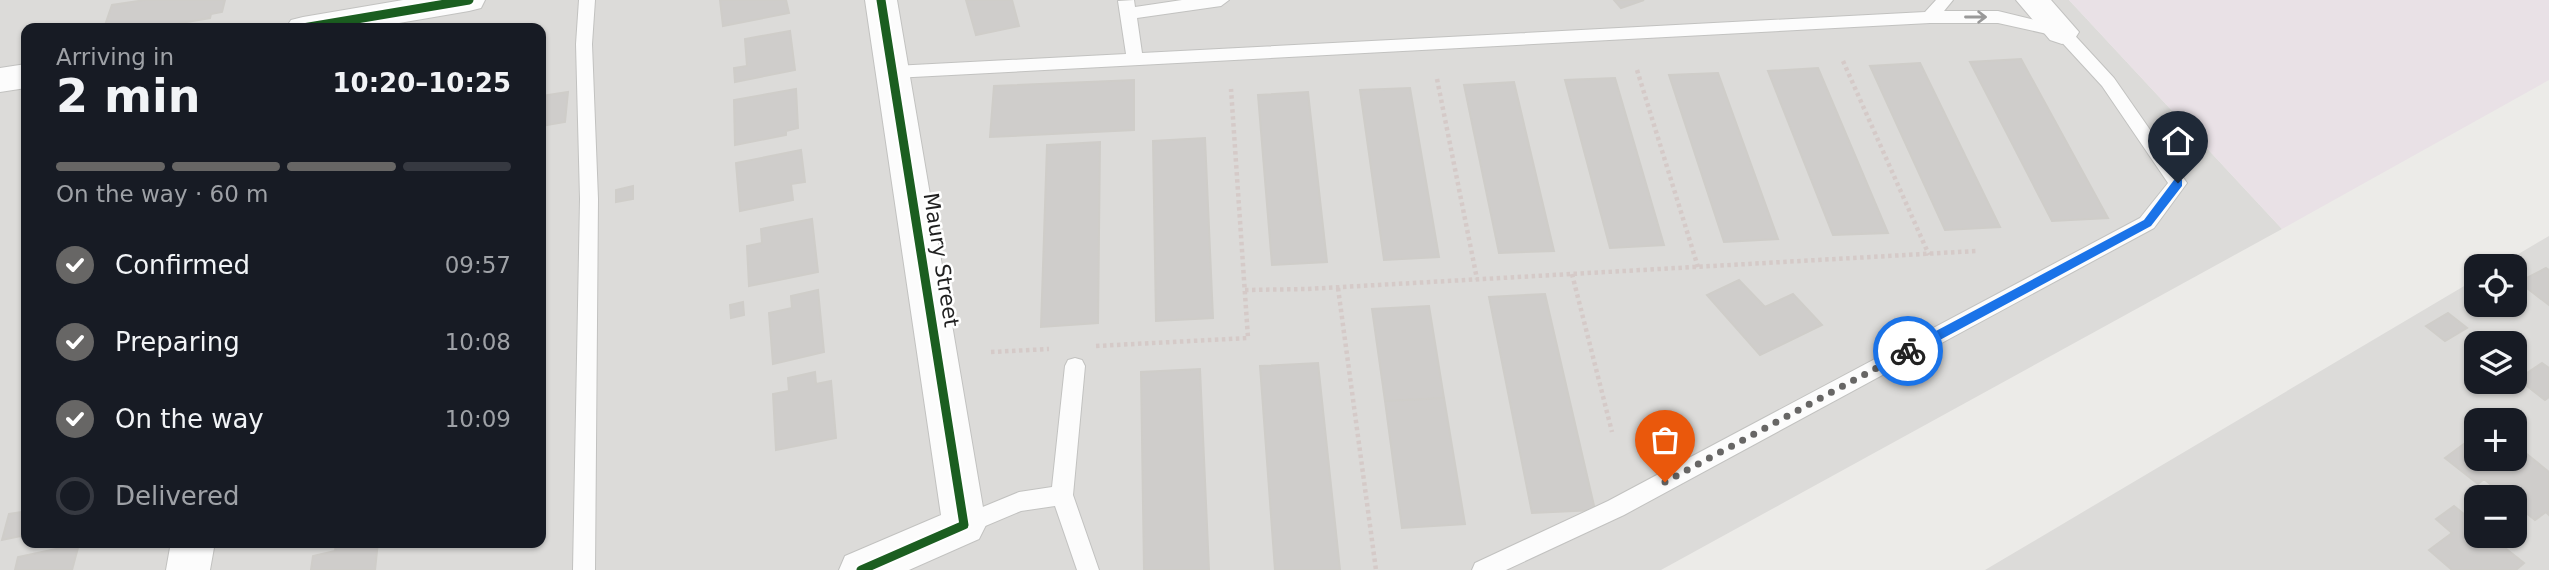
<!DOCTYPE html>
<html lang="en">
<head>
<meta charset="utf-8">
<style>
	:root { --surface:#171b24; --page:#20242c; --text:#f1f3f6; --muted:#9ea1a6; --line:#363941; --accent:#676665 }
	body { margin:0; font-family:"DejaVu Sans",sans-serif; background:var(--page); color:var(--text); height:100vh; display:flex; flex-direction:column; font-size:26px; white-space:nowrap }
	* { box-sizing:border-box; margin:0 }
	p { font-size:23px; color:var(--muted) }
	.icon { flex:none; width:38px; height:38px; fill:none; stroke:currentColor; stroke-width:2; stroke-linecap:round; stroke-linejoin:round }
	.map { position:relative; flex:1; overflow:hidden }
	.drawer { position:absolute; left:21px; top:23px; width:525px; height:525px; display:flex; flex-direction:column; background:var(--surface); border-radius:14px; box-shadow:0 2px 5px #0004 }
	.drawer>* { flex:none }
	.fabs { position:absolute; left:2464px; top:254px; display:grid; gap:14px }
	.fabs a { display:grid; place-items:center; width:63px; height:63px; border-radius:14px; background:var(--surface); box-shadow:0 2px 5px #0004; font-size:35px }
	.pin { position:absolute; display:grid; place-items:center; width:60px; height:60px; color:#fff; margin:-72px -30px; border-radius:50% 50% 50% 0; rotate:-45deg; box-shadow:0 0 7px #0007 }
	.pin .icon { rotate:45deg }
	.courier { position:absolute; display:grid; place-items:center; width:70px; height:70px; margin:-35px; border:5px solid #1a73e8; border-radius:50%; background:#fff; color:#222; box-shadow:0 2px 9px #0007 }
	.headline em { font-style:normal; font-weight:700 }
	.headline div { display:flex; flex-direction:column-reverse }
	.headline { display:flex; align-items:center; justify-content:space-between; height:119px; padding:0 35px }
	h1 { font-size:46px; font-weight:700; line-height:52px }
	.bar { display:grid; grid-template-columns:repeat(4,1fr); gap:10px 7px; align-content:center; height:84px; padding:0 35px }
	.bar i { height:9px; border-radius:5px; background:var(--line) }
	.bar .current { background:var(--accent) }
	.bar p { grid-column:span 4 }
	ol { padding:0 35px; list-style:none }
	li { display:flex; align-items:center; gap:21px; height:77px }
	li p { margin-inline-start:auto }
	li .icon { padding:7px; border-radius:50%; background:var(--accent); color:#fff; stroke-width:4 }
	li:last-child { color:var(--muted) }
	li i { width:38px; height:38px; border:4px solid var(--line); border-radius:50% }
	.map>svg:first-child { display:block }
</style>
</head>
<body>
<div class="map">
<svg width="2549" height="570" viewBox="0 0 2549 570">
	<rect width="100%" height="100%" fill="#ecebe8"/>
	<!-- residential -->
	<path fill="#dcdbd9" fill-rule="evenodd" d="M 0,0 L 2069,0 L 2282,229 L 1661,570 L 0,570 ZM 26,28 L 541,28 L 541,542 L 26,542 Z
		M 2549,236 L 2549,570 L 1985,570 L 2476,279 L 2476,304 L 2515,304 L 2515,266 L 2498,266 ZM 2476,343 L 2515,343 L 2515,382 L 2476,382 ZM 2476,420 L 2515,420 L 2515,458 L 2476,458 ZM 2476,497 L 2515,497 L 2515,536 L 2476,536 Z"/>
	<!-- industrial -->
	<path fill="#e9e1e6" d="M 2069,0 L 2549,0 L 2549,80 L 2282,229 Z"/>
	<!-- building -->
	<path fill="#cfcdcb" stroke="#cfcdc9" stroke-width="2" d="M 145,0 L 225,0 L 222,12 L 211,14 L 210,18 L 151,28 L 122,28 L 123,25 L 104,28 L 112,5 Z
		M 720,0 L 786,0 L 789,13 L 723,26 Z
		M 966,0 L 1012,0 L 1019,26 L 976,35 Z
		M 1614,0 L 1644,0 L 1621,8 Z
		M 790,31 L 795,70 L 735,82 L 734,68 L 747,66 L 745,39 Z
		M 2021,59 L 2108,218 L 2052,221 L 1970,62 Z
		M 1920,63 L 2000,227 L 1945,230 L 1870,66 Z
		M 1818,68 L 1888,233 L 1833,235 L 1768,71 Z
		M 1718,73 L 1778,239 L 1724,242 L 1669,75 Z
		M 1615,78 L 1664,245 L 1610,248 L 1565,80 Z
		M 1134,80 L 1134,130 L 990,137 L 994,86 Z
		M 1514,82 L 1554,251 L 1499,253 L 1464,85 Z
		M 1410,88 L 1439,257 L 1384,260 L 1360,90 Z
		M 796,89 L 798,128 L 786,131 L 786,135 L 735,145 L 734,100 Z
		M 568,92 L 565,122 L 541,126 L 541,96 Z
		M 1308,92 L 1327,262 L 1272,265 L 1258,95 Z
		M 1205,138 L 1213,318 L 1156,321 L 1153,141 Z
		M 1100,142 L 1098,323 L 1041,327 L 1047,145 Z
		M 801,150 L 805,182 L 791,184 L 793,200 L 740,211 L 736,163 Z
		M 633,186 L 633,199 L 616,202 L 616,190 Z
		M 812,219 L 818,272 L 749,286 L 747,246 L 762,243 L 761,229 Z
		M 2546,268 L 2549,270 L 2549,305 L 2519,282 Z
		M 1739,280 L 1765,307 L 1793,294 L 1822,325 L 1760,355 L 1707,295 Z
		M 818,290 L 824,352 L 773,364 L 769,313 L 792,308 L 791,296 Z
		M 1545,294 L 1595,510 L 1532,513 L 1489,297 Z
		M 743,302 L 744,315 L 731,318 L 730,305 Z
		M 1429,306 L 1444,398 L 1385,401 L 1372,309 Z
		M 2448,313 L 2467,328 L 2445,341 L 2426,326 Z
		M 1318,363 L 1340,570 L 1275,570 L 1260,366 Z
		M 2542,363 L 2549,368 L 2549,397 L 2545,400 L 2518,379 Z
		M 1200,369 L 1209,570 L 1144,570 L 1141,372 Z
		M 815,372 L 816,384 L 831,381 L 836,438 L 776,450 L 773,394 L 789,391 L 788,378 Z
		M 1444,398 L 1465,524 L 1402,528 L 1385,401 Z
		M 2476,435 L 2476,458 L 2512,459 L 2523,451 L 2549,472 L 2549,515 L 2546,512 L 2535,520 L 2515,504 L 2515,497 L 2506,497 L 2484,479 L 2478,484 L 2445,458 Z
		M 26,496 L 26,535 L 2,540 L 9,514 L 22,512 Z
		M 2454,506 L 2476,524 L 2476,536 L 2490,536 L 2524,563 L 2516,570 L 2452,570 L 2429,550 L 2452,533 L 2436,519 Z
		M 336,542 L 378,542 L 375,570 L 311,570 L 313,556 L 335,551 Z
		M 79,544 L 72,570 L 15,570 L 18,557 Z"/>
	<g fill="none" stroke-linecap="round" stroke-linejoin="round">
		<defs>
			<path id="lane" d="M 579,0 L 595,0 L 592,44 L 598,199 L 595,570 L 573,570 L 580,199 L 576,44 Z
				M 1134,0 L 1135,7 L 1182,0 L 1229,0 L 1221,6 L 1137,18 L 1142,53 L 1925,12 L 1936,0 L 1953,0 L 1944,11 L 1998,11 L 2068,28 L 2114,78 L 2187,183 L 2154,228 L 1624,515 L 1506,570 L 1472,570 L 1475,563 L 1608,501 L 2140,218 L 2168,183 L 2102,86 L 2056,36 L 1998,23 L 1930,23 L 894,78 L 885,72 L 894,66 L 1126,54 L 1118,1 Z
				M 1075,358 L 1082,360 L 1085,366 L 1073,495 L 1099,570 L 1077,570 L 1055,506 L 1021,511 L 964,535 L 956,532 L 953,525 L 956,518 L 1019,492 L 1052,487 L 1065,366 L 1068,360 Z"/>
			<path id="street" d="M 403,0 L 485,0 L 481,8 L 469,11 L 370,28 L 286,28 L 291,20 L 303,17 Z
				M 865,0 L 897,0 L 986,525 L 979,539 L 909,570 L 839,570 L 845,556 L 941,515 Z
				M 2016,0 L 2051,0 L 2079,32 L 2074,40 L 2062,44 L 2050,40 Z
				M 26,64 L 26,88 L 0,92 L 0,68 Z
				M 171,542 L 215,542 L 210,570 L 166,570 Z"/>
		</defs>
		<!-- lane casing -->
		<use href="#lane" stroke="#c2c2c0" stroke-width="2"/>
		<!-- street casing -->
		<use href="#street" stroke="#c2c2c0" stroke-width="2"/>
		<!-- path -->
		<path stroke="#d5cac8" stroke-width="4.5" stroke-dasharray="3.5 3.5" stroke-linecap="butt" d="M 1843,61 L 1929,255
			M 1637,70 L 1698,267
			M 1437,79 L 1477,279
			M 1572,274 L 1612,432
			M 1338,288 L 1376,570
			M 1245,290 L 1307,289 L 1976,251
			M 1096,346 L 1248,338 L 1231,89
			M 991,352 L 1049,349"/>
		<!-- lane -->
		<use href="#lane" fill="#fcfcfc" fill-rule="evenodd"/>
		<!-- street -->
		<use href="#street" fill="#fcfcfc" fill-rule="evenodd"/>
		<defs>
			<path id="cycleway" d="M 303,28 L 469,0
				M 861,570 L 964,525 L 881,0"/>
		</defs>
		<!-- cycleway casing -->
		<use href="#cycleway" stroke="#fff" stroke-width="13"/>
		<!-- cycleway -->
		<use href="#cycleway" stroke="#1b5e20" stroke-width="9"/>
	</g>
	<!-- one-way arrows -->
	<defs><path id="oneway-shaft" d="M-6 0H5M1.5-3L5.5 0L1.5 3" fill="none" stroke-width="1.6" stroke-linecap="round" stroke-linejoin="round" transform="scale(1.75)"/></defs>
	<use stroke="#999" href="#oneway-shaft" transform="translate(1976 17)"/>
	<!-- route -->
	<path fill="#1a73e8" d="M 2178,179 L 2182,180 L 2182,186 L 2151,226 L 1912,355 L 1904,355 L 1904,348 L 2144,220 L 2174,180 Z"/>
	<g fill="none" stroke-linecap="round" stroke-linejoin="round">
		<!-- done -->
		<path stroke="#676665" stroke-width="7" stroke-dasharray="0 12.6" d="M 1665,482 L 1908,351"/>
	</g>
	<g text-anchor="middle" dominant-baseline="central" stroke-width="5" stroke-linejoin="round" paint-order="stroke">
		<!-- street labels -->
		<g font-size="21" fill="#1f1f1f" stroke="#fff">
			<text transform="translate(941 260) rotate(81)">Maury Street</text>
		</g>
	</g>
</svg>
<div class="fabs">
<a><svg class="icon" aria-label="locate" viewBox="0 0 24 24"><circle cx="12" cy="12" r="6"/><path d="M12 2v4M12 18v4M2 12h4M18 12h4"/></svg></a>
<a><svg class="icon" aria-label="layers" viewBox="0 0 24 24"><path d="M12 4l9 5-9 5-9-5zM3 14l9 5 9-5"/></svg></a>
<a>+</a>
<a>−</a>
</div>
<div class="pin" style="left:1665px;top:482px;background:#ea580c"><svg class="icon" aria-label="bag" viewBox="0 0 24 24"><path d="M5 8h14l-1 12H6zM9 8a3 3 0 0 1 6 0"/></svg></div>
<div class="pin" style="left:2178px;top:183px;background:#1f2937"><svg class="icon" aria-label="home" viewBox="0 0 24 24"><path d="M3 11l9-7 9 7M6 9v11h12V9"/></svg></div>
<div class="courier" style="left:1908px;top:351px"><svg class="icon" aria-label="bike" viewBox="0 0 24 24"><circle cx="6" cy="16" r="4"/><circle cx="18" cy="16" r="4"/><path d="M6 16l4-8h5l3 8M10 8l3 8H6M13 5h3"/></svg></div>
<section class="drawer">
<div class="headline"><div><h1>2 min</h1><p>Arriving in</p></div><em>10:20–10:25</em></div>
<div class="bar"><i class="current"></i><i class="current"></i><i class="current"></i><i></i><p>On the way · 60 m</p></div>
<ol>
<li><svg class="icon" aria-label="check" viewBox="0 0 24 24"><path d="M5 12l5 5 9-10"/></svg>Confirmed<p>09:57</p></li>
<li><svg class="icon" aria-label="check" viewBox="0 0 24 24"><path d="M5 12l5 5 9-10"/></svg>Preparing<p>10:08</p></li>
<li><svg class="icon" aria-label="check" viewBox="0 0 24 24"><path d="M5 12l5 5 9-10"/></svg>On the way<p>10:09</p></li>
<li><i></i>Delivered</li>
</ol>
</section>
</div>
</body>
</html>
